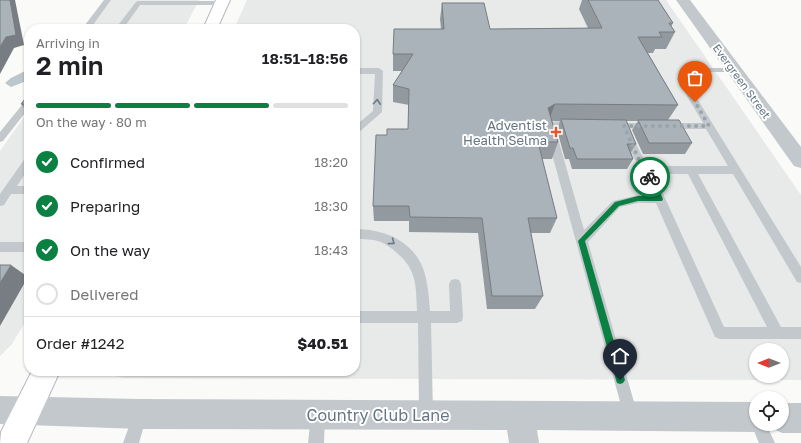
<!DOCTYPE html>
<html lang="en">
<head>
<meta charset="utf-8">
<style>
	:root { --surface:#fff; --page:#f6f6f6; --text:#202124; --muted:#757577; --line:#e0e0e0; --accent:#0b8043 }
	body { margin:0; font-family:"Golos Text",sans-serif; background:var(--page); color:var(--text); height:100vh; display:flex; flex-direction:column; font-size:15px; white-space:nowrap }
	* { box-sizing:border-box; margin:0 }
	p { font-size:13px; color:var(--muted) }
	.icon { flex:none; width:22px; height:22px; fill:none; stroke:currentColor; stroke-width:2; stroke-linecap:round; stroke-linejoin:round }
	.map { position:relative; flex:1; overflow:hidden }
	.panel { position:absolute; left:24px; top:24px; width:336px; height:352px; display:flex; flex-direction:column; background:var(--surface); border-radius:16px; box-shadow:0 1px 3px #0004 }
	.panel>* { flex:none }
	.needle { width:26px; rotate:270deg }
	.fabs { position:absolute; left:749px; top:343px; display:grid; gap:8px }
	.fabs a { display:grid; place-items:center; width:40px; height:40px; border-radius:50%; background:var(--surface); box-shadow:0 1px 3px #0004; font-size:20px }
	.pin { position:absolute; display:grid; place-items:center; width:34px; height:34px; color:#fff; margin:-41px -17px; border-radius:50% 50% 50% 0; rotate:-45deg; box-shadow:0 0 4px #0007 }
	.pin .icon { rotate:45deg }
	.courier { position:absolute; display:grid; place-items:center; width:40px; height:40px; margin:-20px; border:3px solid #0b8043; border-radius:50%; background:#fff; color:#222; box-shadow:0 1px 5px #0007 }
	.head em { font-style:normal; font-weight:600 }
	.head div { display:flex; flex-direction:column-reverse }
	.head { display:flex; align-items:center; justify-content:space-between; height:68px; padding:0 12px }
	h1 { font-size:26px; font-weight:600; line-height:30px }
	.bar { display:grid; grid-template-columns:repeat(4,1fr); gap:6px 4px; align-content:center; height:48px; padding:0 12px }
	.bar i { height:5px; border-radius:3px; background:var(--line) }
	.bar .current { background:var(--accent) }
	.bar p { grid-column:span 4 }
	.line { display:flex; align-items:center; gap:10px; padding:0 12px; border-top:1px solid var(--line) }
	.line div { flex:1 }
	ol { padding:0 12px; list-style:none }
	li { display:flex; align-items:center; gap:12px; height:44px }
	li p { margin-inline-start:auto }
	li .icon { padding:4px; border-radius:50%; background:var(--accent); color:#fff; stroke-width:4 }
	li:last-child { color:var(--muted) }
	li i { width:22px; height:22px; border:2px solid var(--line); border-radius:50% }
	.map>svg:first-child { display:block }
</style>
</head>
<body>
<div class="map">
<svg width="801" height="443" viewBox="0 0 801 443">
	<rect width="100%" height="100%" fill="#fafaf8"/>
	<!-- built -->
	<path fill="#e8e9e9" fill-rule="evenodd" d="M 108,0 L 199,0 L 184,29 L 86,29 Z
		M 247,0 L 666,0 L 801,195 L 801,380 L 125,378 L 115,376 L 108,372 L 355,371 L 355,29 L 234,29 ZM 756,350 L 782,350 L 782,376 L 756,376 Z
		M 29,110 L 29,316 L 12,344 L 0,356 L 0,151 Z"/>
	<!-- water -->
	<path fill="#bbc7cb" d="M 27,70 L 29,71 L 29,80 L 11,87 L 5,83 L 11,78 Z"/>
	<g fill="none" stroke-linecap="round" stroke-linejoin="round">
		<defs>
			<path id="secondary" d="M 216,0 L 230,0 L 217,29 L 203,29 Z
				M 32,371 L 60,371 L 27,443 L 0,443 L 1,432 Z"/>
		</defs>
		<!-- secondary casing -->
		<use href="#secondary" stroke="#b3babf" stroke-width="2"/>
		<!-- lane -->
		<path fill="#c3c8cc" fill-rule="evenodd" d="M 104,0 L 111,0 L 90,29 L 82,29 Z
			M 138,1 L 222,1 L 226,3 L 222,5 L 140,5 L 123,29 L 115,29 L 136,2 Z
			M 355,68 L 379,68 L 383,71 L 382,112 L 358,133 L 355,134 L 355,126 L 373,111 L 375,74 L 355,74 Z
			M 685,68 L 733,68 L 737,70 L 733,72 L 690,72 L 685,79 L 801,267 L 801,283 L 797,282 L 733,174 L 698,174 L 781,327 L 801,327 L 801,339 L 720,339 L 715,337 L 656,203 L 638,203 L 620,207 L 588,242 L 638,416 L 636,421 L 631,423 L 626,421 L 624,416 L 544,125 C 549,120 573,120 578,125 L 573,128 L 555,128 L 584,230 L 613,201 L 638,195 L 653,195 C 644,174 632,156 623,135 L 625,133 L 631,133 L 642,156 L 650,166 L 728,166 L 706,129 L 667,129 L 662,126 L 667,123 L 703,123 L 677,79 ZM 654,174 L 688,174 L 767,327 L 724,327 Z
			M 29,99 L 29,108 L 3,141 L 0,142 L 0,132 L 26,100 Z
			M 624,123 L 650,123 L 655,126 L 650,129 L 621,128 L 619,126 L 621,124 Z
			M 29,156 L 29,168 L 17,186 L 29,186 L 29,194 L 11,194 L 4,205 L 0,206 L 0,194 L 26,157 Z
			M 355,229 C 384,229 414,241 424,271 C 428,284 429,298 430,311 L 450,311 L 449,284 L 451,280 L 455,279 L 459,280 L 461,284 L 463,317 L 462,321 L 457,323 L 431,323 L 433,414 L 431,419 L 426,421 L 421,419 L 419,414 L 418,323 L 355,323 L 355,311 L 417,311 C 416,287 417,270 398,254 C 383,240 375,239 355,239 Z
			M 0,242 L 29,242 L 29,252 L 0,252 Z
			M 140,408 L 145,410 L 147,415 L 139,443 L 123,443 L 135,410 Z
			M 318,409 L 323,411 L 325,416 L 324,443 L 308,443 L 311,416 L 313,411 Z
			M 756,417 L 756,424 L 766,424 L 775,443 L 759,443 L 751,424 L 753,419 Z"/>
		<!-- street -->
		<path fill="#c3c8cc" fill-rule="evenodd" d="M 676,0 L 690,0 L 801,147 L 801,168 L 794,166 Z
			M 0,396 L 140,399 L 756,402 L 756,424 L 768,424 L 766,427 L 756,432 L 537,430 L 539,443 L 509,443 L 507,430 L 140,429 L 0,424 Z
			M 782,403 L 801,403 L 801,433 L 782,433 L 772,428 L 770,424 L 782,424 Z"/>
		<!-- secondary -->
		<use href="#secondary" fill="#fff" fill-rule="evenodd"/>
	</g>
	<!-- wall -->
	<path fill="#929a9f" d="M 582,0 L 658,0 L 673,23 L 671,27 L 675,32 L 666,49 L 655,49 L 653,53 L 648,53 L 678,105 L 668,120 L 692,143 L 685,154 L 643,154 L 632,130 L 638,121 L 626,121 L 636,144 L 631,152 L 633,159 L 627,169 L 572,169 L 569,159 L 565,159 L 557,130 L 560,121 L 552,121 L 558,142 L 552,159 L 542,159 L 557,218 L 550,233 L 531,233 L 543,296 L 535,309 L 487,309 L 478,233 L 409,232 L 409,221 L 374,221 L 373,206 L 387,135 L 408,129 L 409,105 L 393,102 L 393,85 L 402,71 L 393,71 L 393,54 L 441,29 L 440,19 L 442,3 L 490,29 L 588,28 L 579,9 Z
		M 29,94 L 29,114 L 21,104 Z"/>
	<!-- shaded-wall -->
	<path fill="#777d82" d="M 10,0 L 15,0 L 24,45 L 14,48 L 0,74 L 0,47 Z
		M 555,104 L 549,120 L 548,108 Z
		M 11,265 L 28,277 L 0,326 L 0,283 Z"/>
	<!-- building -->
	<path fill="#aab3b9" stroke="#777d82" d="M 0,0 L 10,0 L 16,35 L 6,37 L 0,47 Z
		M 588,0 L 658,0 L 673,23 L 669,23 L 675,32 L 659,32 L 662,37 L 638,37 L 678,105 L 555,104 L 548,108 L 558,142 L 538,142 L 557,218 L 528,218 L 543,296 L 492,296 L 482,218 L 410,217 L 409,206 L 373,206 L 376,135 L 387,135 L 387,129 L 408,129 L 409,89 L 393,85 L 413,54 L 393,54 L 394,29 L 444,29 L 442,3 L 484,3 L 490,29 L 602,28 Z
		M 29,94 L 29,104 L 21,104 Z
		M 561,119 L 626,120 L 636,144 L 627,144 L 633,159 L 577,159 L 573,148 L 570,148 Z
		M 638,120 L 679,120 L 692,143 L 649,143 Z
		M 0,265 L 11,265 L 0,283 Z"/>
	<!-- one-way arrows -->
	<defs><path id="oneway-chevron" d="M-2-3.5L2.5 0L-2 3.5" fill="none" stroke-width="1.6" stroke-linecap="round" stroke-linejoin="round"/></defs>
	<g stroke="#6a7a87">
		<use href="#oneway-chevron" transform="translate(377 102) rotate(-86)"/>
		<use href="#oneway-chevron" transform="translate(392 242) rotate(37)"/>
	</g>
	<!-- route -->
	<path fill="#0b8043" d="M 648,175 L 652,175 L 663,199 L 662,201 L 638,201 L 619,206 L 585,241 L 625,380 L 623,383 L 620,384 L 617,383 L 616,380 L 578,241 L 615,202 L 638,196 L 656,196 L 647,177 Z"/>
	<g fill="none" stroke-linecap="round" stroke-linejoin="round">
		<!-- done -->
		<path stroke="#99a4ac" stroke-width="4" stroke-dasharray="0 7.2" d="M 650,177 L 647,170 L 638,158 L 624,126 L 709,126 L 695,102"/>
	</g>
	<!-- markers -->
	<path fill="#e4572e" stroke="#fff" stroke-width="1.5" d="M554 126h4v4h4v4h-4v4h-4v-4h-4v-4h4z"/>
	<g text-anchor="middle" dominant-baseline="central" stroke-width="4" stroke-linejoin="round" paint-order="stroke">
		<!-- far-street labels -->
		<g font-size="11" fill="#657683" stroke="#fff">
			<text transform="translate(742 81) rotate(54)">Evergreen Street</text>
		</g>
		<!-- poi labels -->
		<g font-size="13" fill="#657683" stroke="#fff" text-anchor="end">
			<text x="547" y="125">Adventist<tspan x="547" dy="15">Health Selma</tspan></text>
		</g>
		<!-- near-street labels -->
		<g font-size="16" fill="#657683" stroke="#fff">
			<text x="378" y="415">Country Club Lane</text>
		</g>
	</g>
</svg>
<div class="fabs">
<a><svg class="needle" viewBox="-14 -14 28 28"><path d="M0-13l5 13h-10z" fill="#e53935"/><path d="M0 13l5-13h-10z" fill="#757577"/></svg></a>
<a><svg class="icon" aria-label="locate" viewBox="0 0 24 24"><circle cx="12" cy="12" r="6"/><path d="M12 2v4M12 18v4M2 12h4M18 12h4"/></svg></a>
</div>
<div class="pin" style="left:695px;top:102px;background:#ea580c"><svg class="icon" aria-label="bag" viewBox="0 0 24 24"><path d="M5 8h14l-1 12H6zM9 8a3 3 0 0 1 6 0"/></svg></div>
<div class="pin" style="left:620px;top:380px;background:#1f2937"><svg class="icon" aria-label="home" viewBox="0 0 24 24"><path d="M3 11l9-7 9 7M6 9v11h12V9"/></svg></div>
<div class="courier" style="left:650px;top:177px"><svg class="icon" aria-label="bike" viewBox="0 0 24 24"><circle cx="6" cy="16" r="4"/><circle cx="18" cy="16" r="4"/><path d="M6 16l4-8h5l3 8M10 8l3 8H6M13 5h3"/></svg></div>
<section class="panel">
<div class="head"><div><h1>2 min</h1><p>Arriving in</p></div><em>18:51–18:56</em></div>
<div class="bar"><i class="current"></i><i class="current"></i><i class="current"></i><i></i><p>On the way · 80 m</p></div>
<ol>
<li><svg class="icon" aria-label="check" viewBox="0 0 24 24"><path d="M5 12l5 5 9-10"/></svg>Confirmed<p>18:20</p></li>
<li><svg class="icon" aria-label="check" viewBox="0 0 24 24"><path d="M5 12l5 5 9-10"/></svg>Preparing<p>18:30</p></li>
<li><svg class="icon" aria-label="check" viewBox="0 0 24 24"><path d="M5 12l5 5 9-10"/></svg>On the way<p>18:43</p></li>
<li><i></i>Delivered</li>
</ol>
<div class="line" style="height:52px"><div>Order #1242</div><b>$40.51</b></div>
</section>
</div>
</body>
</html>
